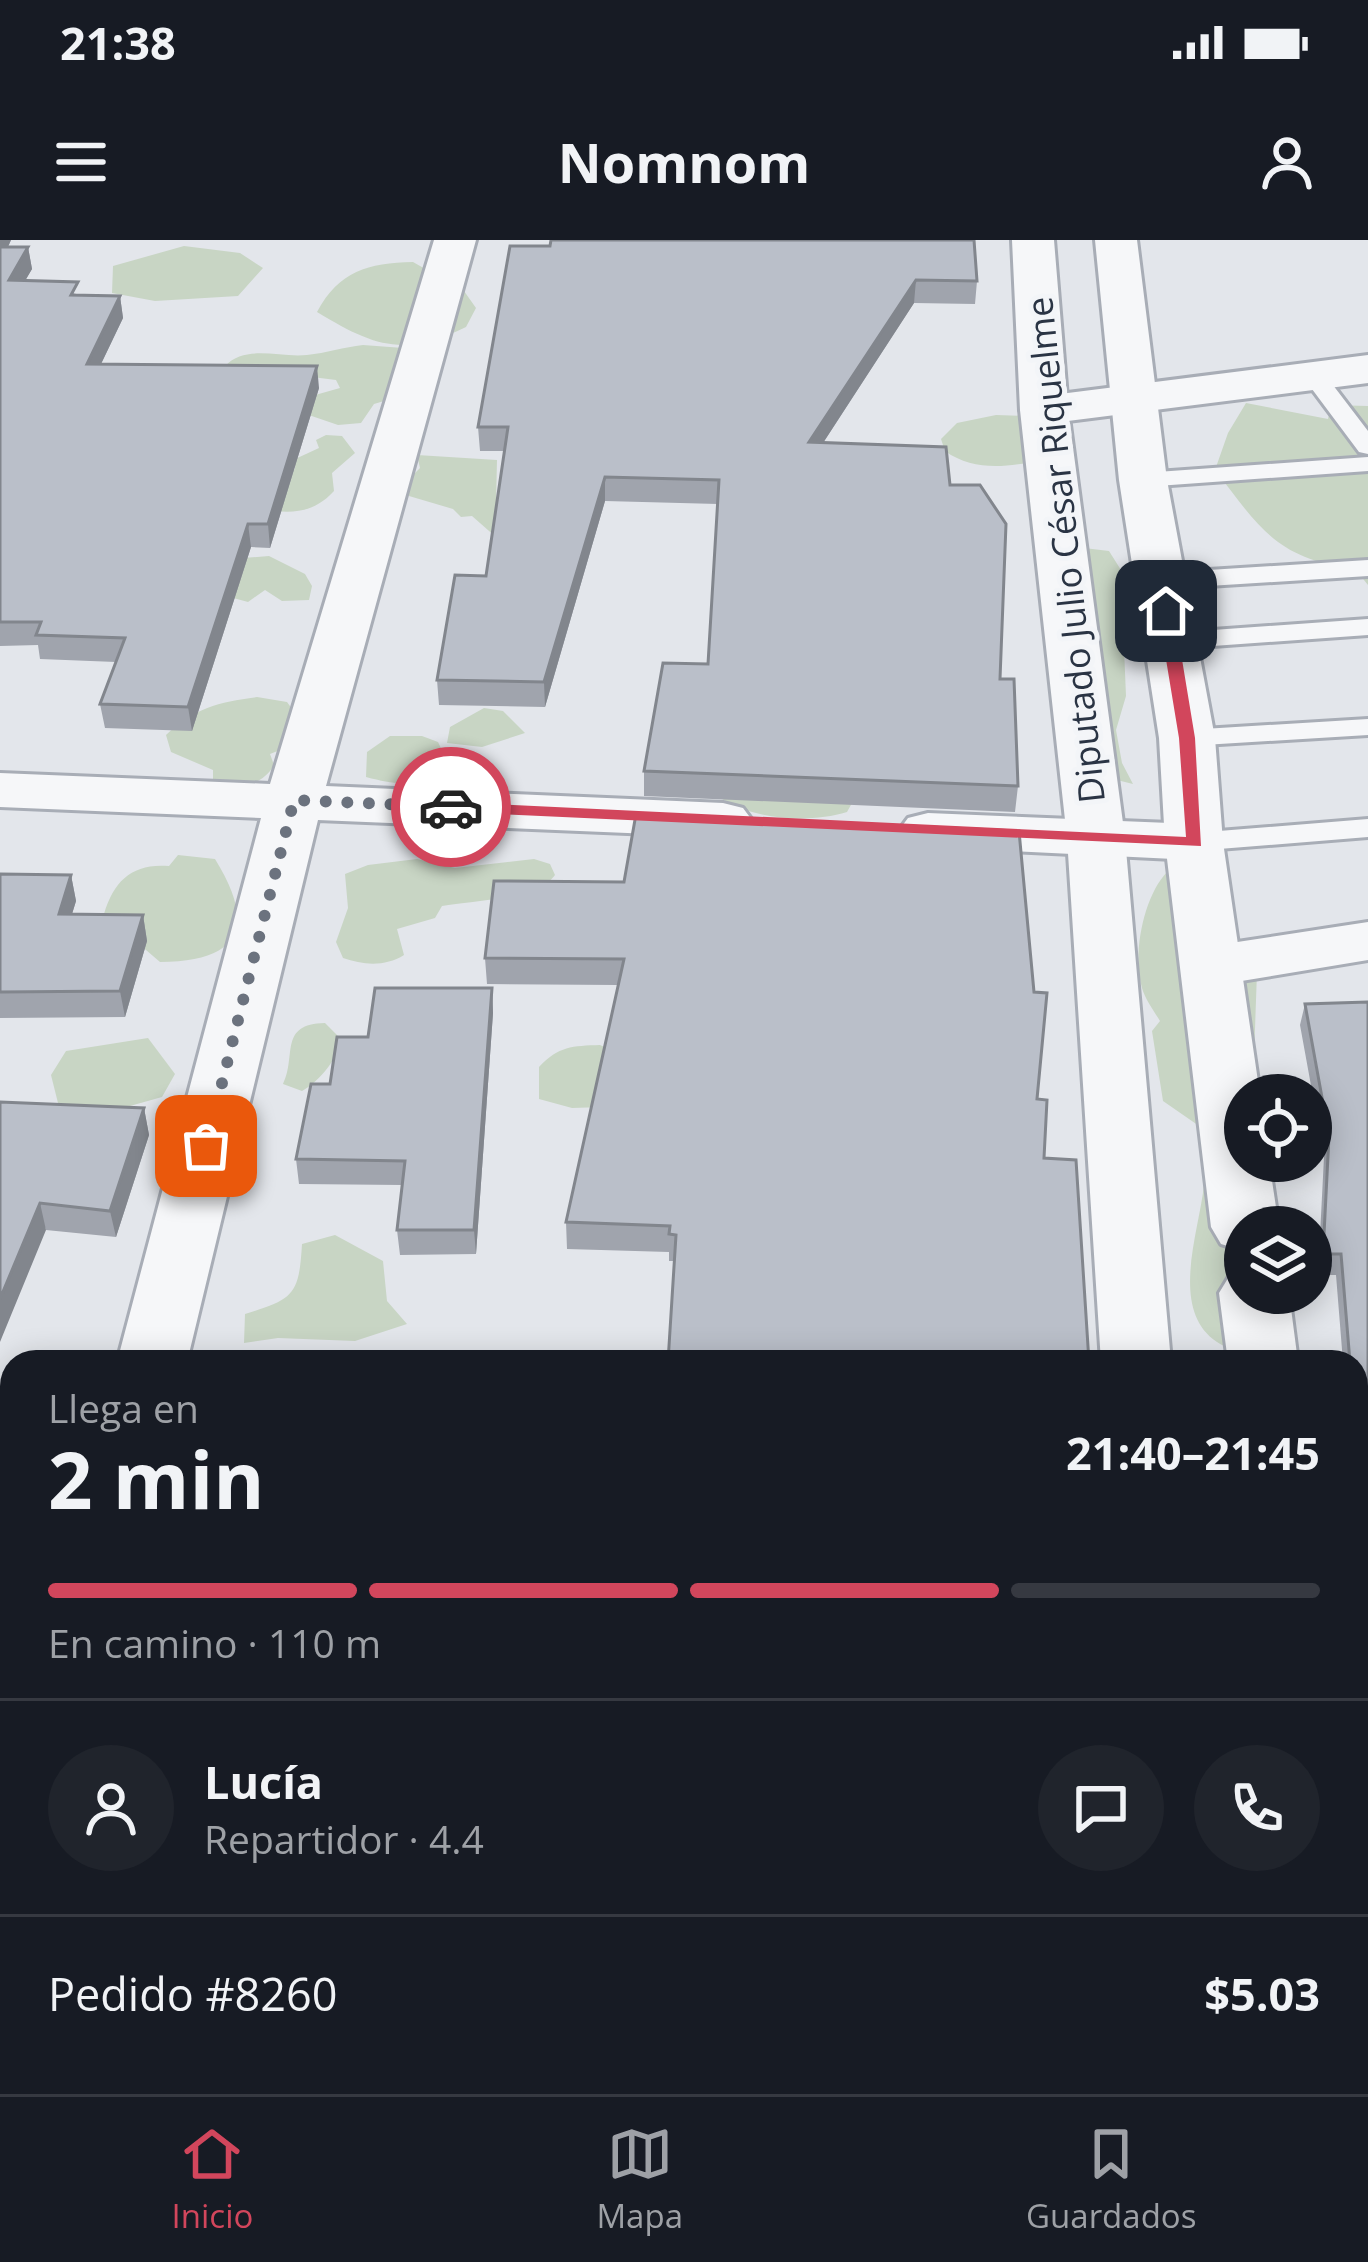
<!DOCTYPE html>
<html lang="es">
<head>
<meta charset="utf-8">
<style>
	:root { --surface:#171b24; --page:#20242c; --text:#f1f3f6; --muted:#9ea1a6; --line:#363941; --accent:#d2465c }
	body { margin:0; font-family:"Open Sans",sans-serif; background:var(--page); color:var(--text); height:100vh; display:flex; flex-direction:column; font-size:45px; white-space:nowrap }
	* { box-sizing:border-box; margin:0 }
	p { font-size:39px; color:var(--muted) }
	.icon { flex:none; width:66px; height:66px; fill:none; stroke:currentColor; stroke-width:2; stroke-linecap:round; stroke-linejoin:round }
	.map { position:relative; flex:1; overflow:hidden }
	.details { position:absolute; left:0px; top:1110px; width:1368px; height:744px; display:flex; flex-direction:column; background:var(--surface); border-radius:36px 36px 0 0; box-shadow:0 6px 30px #0003 }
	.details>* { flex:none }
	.fabs { position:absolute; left:1224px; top:834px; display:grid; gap:24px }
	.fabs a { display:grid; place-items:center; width:108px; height:108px; border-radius:50%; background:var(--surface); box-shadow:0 6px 30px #0003; font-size:60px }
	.pin { position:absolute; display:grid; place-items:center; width:102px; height:102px; color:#fff; margin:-51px; border-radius:24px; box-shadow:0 6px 18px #0006 }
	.courier { position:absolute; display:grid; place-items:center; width:120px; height:120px; margin:-60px; border:9px solid #d2465c; border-radius:50%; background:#fff; color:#222; box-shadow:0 3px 15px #0007 }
	.headline em { font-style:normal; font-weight:700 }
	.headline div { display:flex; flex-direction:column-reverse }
	.headline { display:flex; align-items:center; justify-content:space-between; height:204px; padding:0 48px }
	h1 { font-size:78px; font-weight:700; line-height:90px }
	.bar { display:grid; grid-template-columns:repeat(4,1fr); gap:18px 12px; align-content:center; height:144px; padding:0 48px }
	.bar i { height:15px; border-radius:9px; background:var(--line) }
	.bar .selected { background:var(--accent) }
	.bar p { grid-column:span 4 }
	.line { display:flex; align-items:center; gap:30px; padding:0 48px; border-top:3px solid var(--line) }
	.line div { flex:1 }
	.round { display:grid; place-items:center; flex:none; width:126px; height:126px; border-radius:63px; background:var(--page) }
	.status { display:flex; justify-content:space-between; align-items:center; height:84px; padding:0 60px; background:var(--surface); direction:ltr }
	.status svg { height:33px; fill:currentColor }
	header { display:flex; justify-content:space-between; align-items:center; height:156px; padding:0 48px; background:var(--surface); font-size:54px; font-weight:700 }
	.menu { display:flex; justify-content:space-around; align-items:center; height:168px; border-top:3px solid var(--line); background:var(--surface); font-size:33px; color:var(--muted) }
	.menu a { display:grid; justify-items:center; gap:6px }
	.menu .selected { color:var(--accent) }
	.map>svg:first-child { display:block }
</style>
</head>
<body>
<div class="status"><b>21:38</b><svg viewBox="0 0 49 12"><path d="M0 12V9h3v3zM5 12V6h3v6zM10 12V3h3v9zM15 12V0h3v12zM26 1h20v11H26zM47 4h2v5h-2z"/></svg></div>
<header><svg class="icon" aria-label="menu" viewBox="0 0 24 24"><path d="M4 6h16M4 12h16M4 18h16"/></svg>Nomnom<svg class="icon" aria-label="person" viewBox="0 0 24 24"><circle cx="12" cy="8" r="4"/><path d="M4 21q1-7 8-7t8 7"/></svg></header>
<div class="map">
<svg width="1368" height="1854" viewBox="0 0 1368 1854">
	<rect width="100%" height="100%" fill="#e3e6eb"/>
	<!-- green -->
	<path fill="#c8d5c4" d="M 184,6 L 240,13 L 263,28 L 238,56 L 155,61 L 112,53 L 113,26 Z
		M 413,22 L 464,51 L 476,68 L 466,87 C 404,118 373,106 317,72 C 339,31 368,23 413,22 Z
		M 363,105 L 430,110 L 394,158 L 374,164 L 361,183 L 338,185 L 300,172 L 301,159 L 340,148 L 336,140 L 225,126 C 246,104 279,118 307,115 C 326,113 344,107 363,105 Z
		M 1246,163 L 1328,179 L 1331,165 L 1368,166 L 1368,345 L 1355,329 C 1276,319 1260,288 1215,230 L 1228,193 Z
		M 996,175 L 1031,176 L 1041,220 C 1009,227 974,232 945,211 L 941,199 L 957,183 Z
		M 326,195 L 342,196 L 355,213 L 332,233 L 334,251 C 313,274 290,274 262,269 L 256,242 L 295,229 L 293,220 L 319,208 L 316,200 Z
		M 417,215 L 497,220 L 496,264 L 574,267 L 497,298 L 472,276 L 461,277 L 453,269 L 409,256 L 407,241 L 420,228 Z
		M 1084,308 L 1109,311 L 1126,338 L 1134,366 L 1124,408 L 1126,456 L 1116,490 L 1122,523 L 1133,544 L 1109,538 Z
		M 269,316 L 305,334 L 312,346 L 309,360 L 282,361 L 265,350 L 248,362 L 226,356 L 243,318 Z
		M 257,457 L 287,462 L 298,477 L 285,508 L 270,514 L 274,525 C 262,547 234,551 213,541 L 213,530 L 171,512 L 166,495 C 194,468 219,462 257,457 Z
		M 484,468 L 503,471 L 525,493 L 482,507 L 447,503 L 450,487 Z
		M 390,496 L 422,496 L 438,502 L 449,525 C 416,546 404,547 366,537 L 367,512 Z
		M 715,554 L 852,563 L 847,572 C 808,584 748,580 715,554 Z
		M 178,615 L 215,619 C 256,685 242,722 160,722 L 104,674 C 114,640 133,623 169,626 Z
		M 417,619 L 455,628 L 534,619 L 550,624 L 555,635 C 538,659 471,661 442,666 L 435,678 L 397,689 L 404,715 C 385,727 363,725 343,718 L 336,702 L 348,668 L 345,634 L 368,625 Z
		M 1167,632 L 1217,652 L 1257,732 L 1253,846 L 1202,888 L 1163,861 L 1152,791 L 1160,781 C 1154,771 1145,759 1142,748 C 1132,713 1144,656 1167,632 Z
		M 325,783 L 340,798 C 339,818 320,841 302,851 L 283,844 C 297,816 278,784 325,783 Z
		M 148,798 L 175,834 L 162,857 L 105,873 L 59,867 L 51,835 L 66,811 Z
		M 600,805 L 618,813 L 603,867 L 572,868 L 539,859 L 539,827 C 559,806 572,806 600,805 Z
		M 1204,944 L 1238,944 L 1254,1116 C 1243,1112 1227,1109 1217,1102 C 1168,1069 1200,990 1204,944 Z
		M 335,995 L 383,1021 L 387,1061 L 407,1084 L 355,1101 L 278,1098 L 244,1103 L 245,1074 C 294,1059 299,1055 302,1004 Z
		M 1356,1581 L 1368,1605 L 1368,1854 L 1336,1854 L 1356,1842 Z"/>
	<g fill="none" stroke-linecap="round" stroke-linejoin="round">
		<defs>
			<path id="service" d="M 1315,130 L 1323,132 L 1368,191 L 1368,214 L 1359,212 L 1303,137 Z
				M 1368,217 L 1368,231 L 1143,247 L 1131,240 L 1143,233 Z
				M 1368,320 L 1368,336 L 1161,349 L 1148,341 L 1161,333 Z
				M 1368,379 L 1368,395 L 1171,409 L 1158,401 L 1171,393 Z
				M 1368,479 L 1368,495 L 1187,506 L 1173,498 L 1187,490 Z
				M 1368,579 L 1368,597 L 1194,611 L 1180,602 L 1194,593 Z"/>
			<path id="minor" d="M 434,0 L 476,0 L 326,546 L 723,563 L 743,568 L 752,580 L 743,592 L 723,597 L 318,580 L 187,1122 L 117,1122 L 261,578 L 0,567 L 0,533 L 270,544 Z
				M 1368,115 L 1368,143 L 1044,184 L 1027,180 L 1020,170 L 1027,160 L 1044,156 Z
				M 928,573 L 1194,584 L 1214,590 L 1223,602 L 1214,614 L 1194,620 L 928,607 L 908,602 L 899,590 L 908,578 Z
				M 1368,682 L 1368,720 L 1211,746 L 1189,740 L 1180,726 L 1189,712 L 1211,706 Z
				M 12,1634 L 12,1753 L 0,1758 L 0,1639 Z"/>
			<path id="tertiary" d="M 1012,0 L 1054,0 L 1068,170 L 1125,598 L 1171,1122 L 1101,1122 L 1067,598 L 1020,170 Z
				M 1095,0 L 1137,0 L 1167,240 L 1215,498 L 1223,602 L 1260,855 L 1245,855 L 1245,921 L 1269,921 L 1279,987 L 1245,987 L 1245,1011 L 1221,1004 L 1211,987 L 1165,602 L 1159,498 L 1119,240 Z
				M 1245,1031 L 1245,1053 L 1289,1053 L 1298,1122 L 1228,1122 L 1219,1053 L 1230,1035 Z
				M 1356,1798 L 1368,1802 L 1368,1854 L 1313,1854 L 1312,1842 L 1356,1842 Z
				M 1148,1842 L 1236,1842 L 1238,1854 L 1148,1854 Z"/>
		</defs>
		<!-- service casing -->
		<use href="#service" stroke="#a8adb6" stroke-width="6"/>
		<!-- minor casing -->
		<use href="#minor" stroke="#a8adb6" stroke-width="6"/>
		<!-- tertiary casing -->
		<use href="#tertiary" stroke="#a8adb6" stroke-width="6"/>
		<!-- service -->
		<use href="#service" fill="#f6f7f9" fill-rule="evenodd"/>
		<!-- minor -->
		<use href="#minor" fill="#f6f7f9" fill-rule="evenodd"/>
		<!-- tertiary -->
		<use href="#tertiary" fill="#f6f7f9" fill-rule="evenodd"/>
	</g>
	<!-- wall -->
	<path fill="#a0a4ad" d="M 0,0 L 11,0 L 8,7 L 28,7 L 32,29 L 25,40 L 80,55 L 120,56 L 123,78 L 101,124 L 319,148 L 270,308 L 251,307 L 192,491 L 105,488 L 100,464 L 116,422 L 40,419 L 38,405 L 0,406 Z
		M 550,6 L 977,41 L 975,64 L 914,63 L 823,203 L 950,245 L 1000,439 L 1018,546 L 1015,572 L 644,556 L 644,531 L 708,424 L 718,264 L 605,261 L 545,467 L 439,465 L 437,440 L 486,336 L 504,211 L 480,211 L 478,187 Z
		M 0,634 L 71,635 L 76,661 L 72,674 L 143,675 L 147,701 L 125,777 L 0,778 Z
		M 494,641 L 1037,859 L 1044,918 L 674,1021 L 669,1021 L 669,1012 L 567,1009 L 566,982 L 618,745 L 487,744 L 485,718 Z
		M 492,748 L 493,773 L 476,1014 L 400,1015 L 397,990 L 402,945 L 299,944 L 296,919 L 330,844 L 368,797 Z
		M 1368,762 L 1368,1238 L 1356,1238 L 1356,1122 L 1343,1122 L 1336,1035 L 1318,1035 L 1324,917 L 1300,785 L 1305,764 Z
		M 0,862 L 144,868 L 149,895 L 116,997 L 46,990 Z
		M 0,1265 L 12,1266 L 12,1401 L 7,1421 L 2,1421 L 0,1428 Z"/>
	<!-- shaded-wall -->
	<path fill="#82868d" d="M 0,0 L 11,0 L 0,24 Z
		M 28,7 L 32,29 L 13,62 L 9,40 Z
		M 916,40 L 914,63 L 808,226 L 809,202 Z
		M 120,56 L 123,78 L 90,147 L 87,124 Z
		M 317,126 L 319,148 L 270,308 L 268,284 Z
		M 605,237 L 605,261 L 545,467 L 544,442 Z
		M 248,284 L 251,307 L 192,491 L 188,467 Z
		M 71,635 L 76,661 L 64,700 L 59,674 Z
		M 143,675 L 147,701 L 125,777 L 120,751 Z
		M 492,748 L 493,773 L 476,1014 L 474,990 Z
		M 144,868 L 149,895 L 116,997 L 110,971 Z
		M 40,963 L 46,990 L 0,1102 L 0,1059 Z
		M 12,1338 L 12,1401 L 7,1421 L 0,1397 L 0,1385 Z"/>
	<!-- building -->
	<path fill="#babfc9" stroke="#82868d" stroke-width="3" d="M 551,0 L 974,0 L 977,41 L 916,40 L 809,202 L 946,207 L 950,245 L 980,245 L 1006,284 L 1000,439 L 1014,439 L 1018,546 L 644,531 L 663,423 L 708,424 L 719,240 L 605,237 L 544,442 L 437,440 L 455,335 L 486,336 L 508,187 L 478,187 L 510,6 L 550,6 Z
		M 0,7 L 28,7 L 9,40 L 78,42 L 71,55 L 120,56 L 87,124 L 317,126 L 268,284 L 248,284 L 188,467 L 100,464 L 125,398 L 36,395 L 41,382 L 0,382 Z
		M 636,574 L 1019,591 L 1034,752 L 1047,753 L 1037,859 L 1047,860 L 1044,918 L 1076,920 L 1089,1122 L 668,1122 L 676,995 L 669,994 L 670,986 L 566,982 L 624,719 L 485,718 L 494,641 L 624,642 Z
		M 0,634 L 71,635 L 59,674 L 143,675 L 120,751 L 0,752 Z
		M 375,748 L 492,748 L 474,990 L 397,990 L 405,921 L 296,919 L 311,844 L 330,844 L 337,797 L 368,797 Z
		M 1368,762 L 1368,1217 L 1358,1217 L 1356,1190 L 1356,1122 L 1350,1122 L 1341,1014 L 1323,1014 L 1329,896 L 1305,764 Z
		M 0,862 L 144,868 L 110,971 L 40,963 L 0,1059 Z
		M 259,1114 L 316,1122 L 257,1122 Z
		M 0,1265 L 12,1266 L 12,1338 L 0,1385 Z
		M 425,1842 L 1098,1842 L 1098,1854 L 423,1854 Z"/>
	<!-- route -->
	<path fill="#d2465c" d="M 1166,366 L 1174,371 L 1195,498 L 1201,606 L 451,572 L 443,567 L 451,562 L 1186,597 L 1179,498 L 1158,371 Z"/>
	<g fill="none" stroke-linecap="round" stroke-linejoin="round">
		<!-- done -->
		<path stroke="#6b727e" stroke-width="12" stroke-dasharray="0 21.6" d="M 206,906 L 294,560 L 451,567"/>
	</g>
	<g text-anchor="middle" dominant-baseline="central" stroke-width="10" stroke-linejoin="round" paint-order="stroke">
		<!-- street labels -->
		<g font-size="36" fill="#2a3444" stroke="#f3f5f8">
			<text transform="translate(1065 310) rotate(-96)">Diputado Julio César Riquelme</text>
		</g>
	</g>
</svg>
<div class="fabs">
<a><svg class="icon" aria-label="locate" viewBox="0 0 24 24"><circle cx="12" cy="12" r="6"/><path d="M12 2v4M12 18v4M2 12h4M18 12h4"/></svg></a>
<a><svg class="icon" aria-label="layers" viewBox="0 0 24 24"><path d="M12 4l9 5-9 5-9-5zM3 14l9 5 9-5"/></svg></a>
</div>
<div class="pin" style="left:206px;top:906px;background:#ea580c"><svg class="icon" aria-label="bag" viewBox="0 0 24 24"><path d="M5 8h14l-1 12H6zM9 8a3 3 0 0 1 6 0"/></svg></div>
<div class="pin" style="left:1166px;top:371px;background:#1f2937"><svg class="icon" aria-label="home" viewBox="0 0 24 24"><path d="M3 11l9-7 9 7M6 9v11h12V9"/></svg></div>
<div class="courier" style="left:451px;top:567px"><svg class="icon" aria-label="car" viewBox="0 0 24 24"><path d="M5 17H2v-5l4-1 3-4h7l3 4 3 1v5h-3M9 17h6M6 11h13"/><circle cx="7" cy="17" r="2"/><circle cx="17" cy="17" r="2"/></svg></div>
<section class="details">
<div class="headline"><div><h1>2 min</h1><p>Llega en</p></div><em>21:40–21:45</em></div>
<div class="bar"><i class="selected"></i><i class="selected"></i><i class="selected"></i><i></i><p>En camino · 110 m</p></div>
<div class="line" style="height:216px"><a class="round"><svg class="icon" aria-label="person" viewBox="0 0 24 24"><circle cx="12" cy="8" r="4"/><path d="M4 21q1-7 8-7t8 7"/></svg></a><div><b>Lucía</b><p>Repartidor · 4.4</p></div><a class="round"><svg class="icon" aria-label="chat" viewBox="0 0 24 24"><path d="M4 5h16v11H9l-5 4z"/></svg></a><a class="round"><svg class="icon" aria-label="phone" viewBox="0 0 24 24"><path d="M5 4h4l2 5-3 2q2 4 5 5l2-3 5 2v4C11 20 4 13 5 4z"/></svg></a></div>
<div class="line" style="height:156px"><div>Pedido #8260</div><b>$5.03</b></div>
</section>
</div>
<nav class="menu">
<a class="selected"><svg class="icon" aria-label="home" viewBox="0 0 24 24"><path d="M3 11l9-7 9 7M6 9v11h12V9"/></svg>Inicio</a>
<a><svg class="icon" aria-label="map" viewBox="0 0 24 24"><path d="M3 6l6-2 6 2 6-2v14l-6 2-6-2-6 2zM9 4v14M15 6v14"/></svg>Mapa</a>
<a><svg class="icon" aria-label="saved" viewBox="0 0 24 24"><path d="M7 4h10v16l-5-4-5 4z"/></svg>Guardados</a>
</nav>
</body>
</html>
